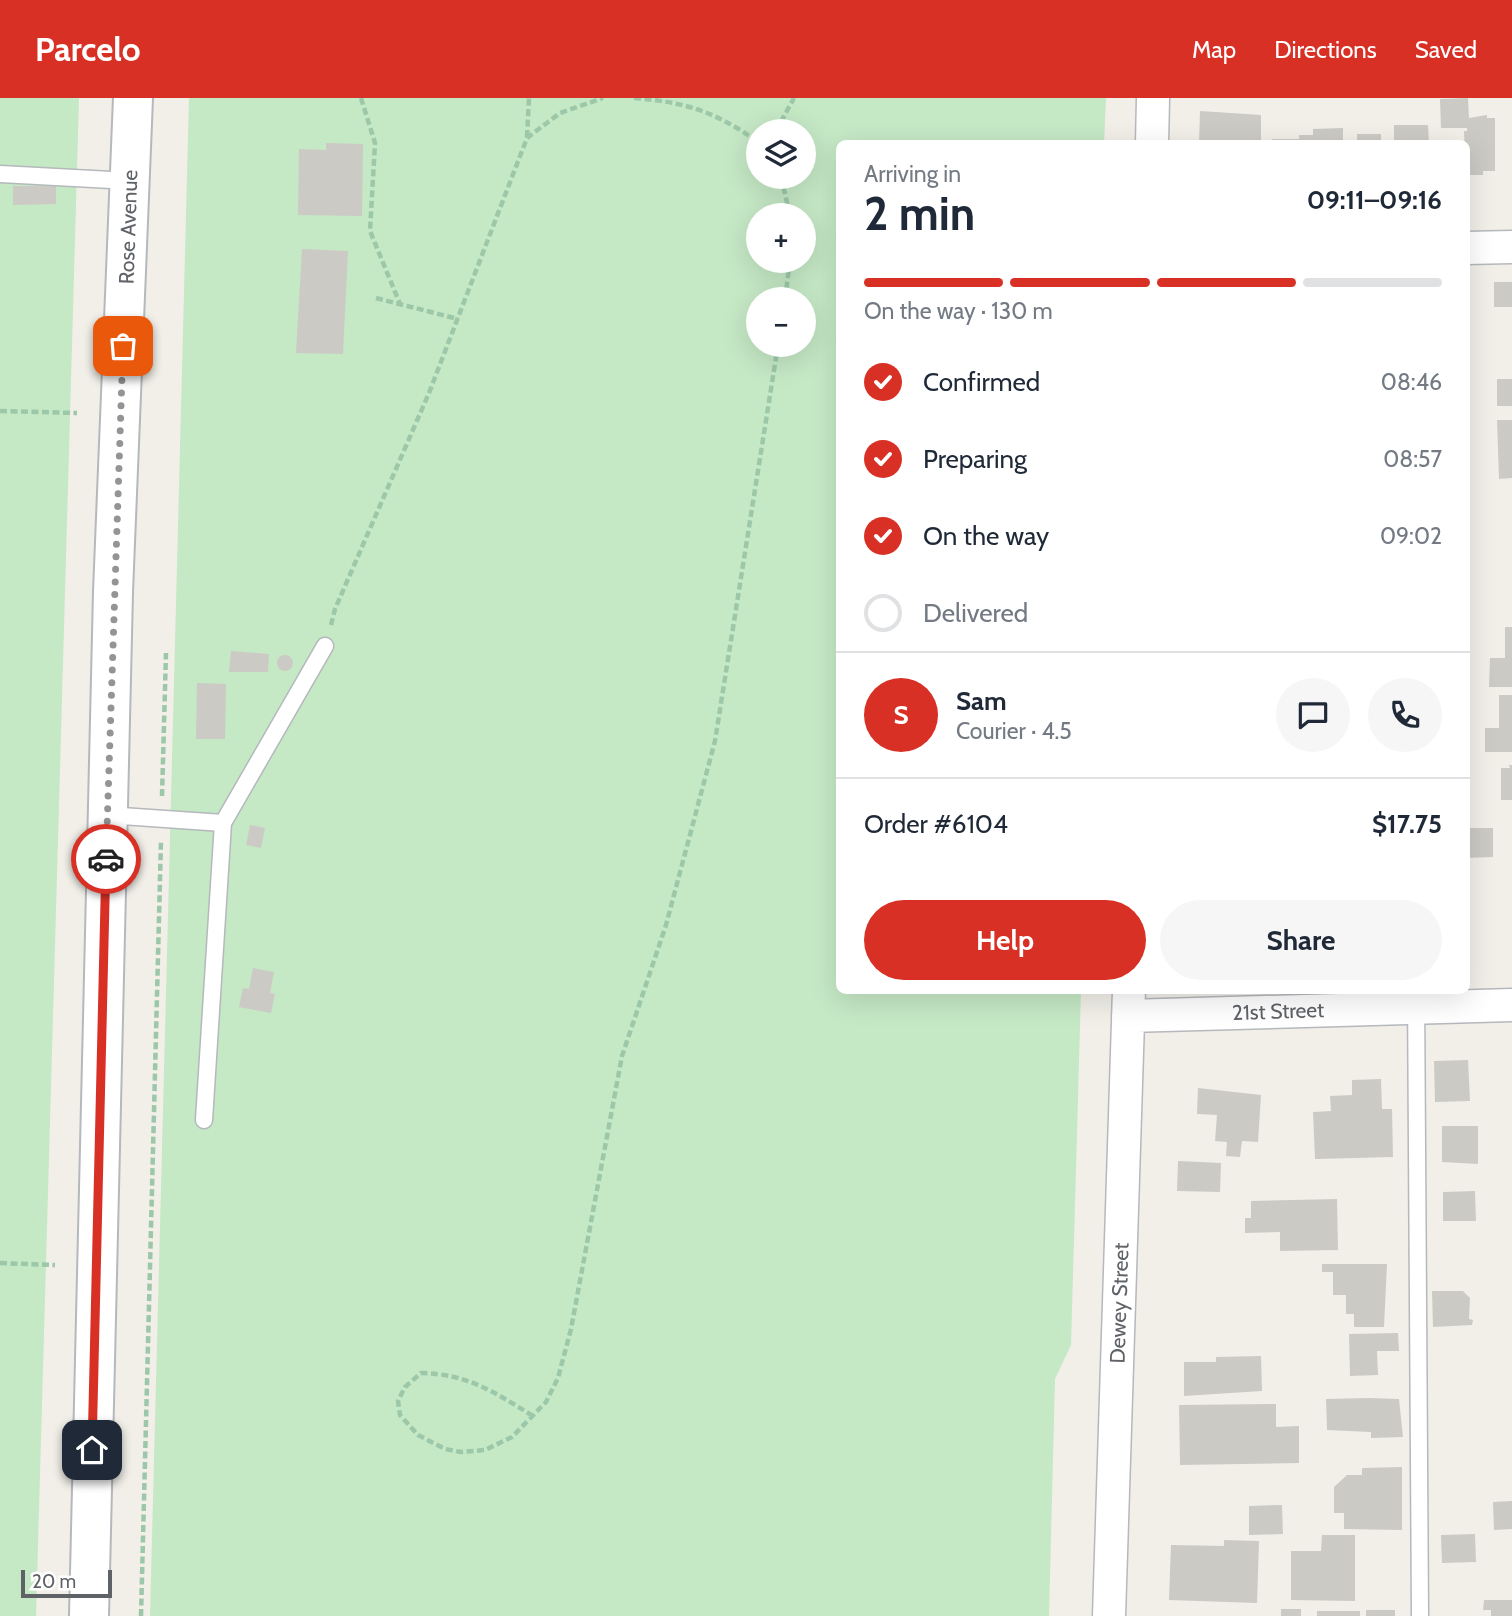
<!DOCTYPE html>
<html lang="en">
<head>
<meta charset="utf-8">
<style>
	:root { --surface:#fff; --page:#f6f6f7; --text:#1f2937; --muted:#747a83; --line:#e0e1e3; --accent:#d93025 }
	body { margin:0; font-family:Cabin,sans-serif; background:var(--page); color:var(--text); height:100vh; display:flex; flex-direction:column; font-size:26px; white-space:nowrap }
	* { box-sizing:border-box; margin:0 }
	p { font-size:23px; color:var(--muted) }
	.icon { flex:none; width:38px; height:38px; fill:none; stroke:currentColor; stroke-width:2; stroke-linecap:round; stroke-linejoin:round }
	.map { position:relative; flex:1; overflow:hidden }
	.side { position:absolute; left:836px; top:42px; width:634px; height:854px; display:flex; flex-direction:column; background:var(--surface); border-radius:10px; box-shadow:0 7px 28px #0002 }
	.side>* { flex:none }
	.buttons { position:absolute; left:746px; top:21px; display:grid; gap:14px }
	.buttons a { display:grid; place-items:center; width:70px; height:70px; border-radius:50%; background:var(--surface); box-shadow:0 7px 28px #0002; font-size:35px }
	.scale { position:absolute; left:21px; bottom:18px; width:91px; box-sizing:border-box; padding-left:7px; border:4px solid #5f6368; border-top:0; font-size:19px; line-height:24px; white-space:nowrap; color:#5f6368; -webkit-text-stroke:5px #fff; paint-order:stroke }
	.pin { position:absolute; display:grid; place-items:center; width:60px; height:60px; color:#fff; margin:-30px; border-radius:14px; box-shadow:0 4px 10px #0006 }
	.courier { position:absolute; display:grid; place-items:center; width:70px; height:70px; margin:-35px; border:5px solid #d93025; border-radius:50%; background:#fff; color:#222; box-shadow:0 2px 9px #0007 }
	.summary em { font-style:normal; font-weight:700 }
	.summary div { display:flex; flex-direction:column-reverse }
	.summary { display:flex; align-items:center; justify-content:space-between; height:119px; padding:0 28px }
	h1 { font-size:46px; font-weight:700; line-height:52px }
	.bar { display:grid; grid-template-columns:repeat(4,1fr); gap:10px 7px; align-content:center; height:84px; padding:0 28px }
	.bar i { height:9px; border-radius:5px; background:var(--line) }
	.bar .on { background:var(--accent) }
	.bar p { grid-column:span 4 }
	.line { display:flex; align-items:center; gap:18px; padding:0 28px; border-top:2px solid var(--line) }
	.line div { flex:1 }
	.round { display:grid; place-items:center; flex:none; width:74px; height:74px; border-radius:37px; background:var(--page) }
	ol { padding:0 28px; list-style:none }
	li { display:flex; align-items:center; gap:21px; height:77px }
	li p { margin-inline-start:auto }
	li .icon { padding:7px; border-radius:50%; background:var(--accent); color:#fff; stroke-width:4 }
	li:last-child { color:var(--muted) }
	li i { width:38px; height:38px; border:4px solid var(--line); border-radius:50% }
	.button { display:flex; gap:14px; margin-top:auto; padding:14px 28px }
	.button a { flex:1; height:80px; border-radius:42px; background:var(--accent); color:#fff; font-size:28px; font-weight:700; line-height:80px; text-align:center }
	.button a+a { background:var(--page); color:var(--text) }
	header { display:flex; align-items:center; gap:42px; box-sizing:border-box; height:98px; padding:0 35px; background:var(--accent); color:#fff }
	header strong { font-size:33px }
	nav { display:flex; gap:38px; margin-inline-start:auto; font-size:24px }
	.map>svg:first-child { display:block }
</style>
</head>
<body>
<header>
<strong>Parcelo</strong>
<nav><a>Map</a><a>Directions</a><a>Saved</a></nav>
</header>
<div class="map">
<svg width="1512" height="1518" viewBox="0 0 1512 1518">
	<rect width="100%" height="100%" fill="#f1efe8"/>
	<!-- green -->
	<path fill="#c5e8c5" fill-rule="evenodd" d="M 0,0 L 79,0 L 36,1518 L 0,1518 Z
		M 189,0 L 1106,0 L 1104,45 L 840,46 L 840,892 L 1081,893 L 1071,1247 L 1055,1281 L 1049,1518 L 150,1518 ZM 758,33 L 803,33 L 803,79 L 758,79 ZM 758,117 L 803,117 L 803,163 L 758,163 ZM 758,201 L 803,201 L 803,247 L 758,247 Z"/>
	<!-- building -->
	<path fill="#cccac5" d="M 1468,0 L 1469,20 L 1487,17 L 1487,20 L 1495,20 L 1495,73 L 1483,73 L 1483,77 L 1466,77 L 1464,33 L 1467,33 L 1467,30 L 1441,30 L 1440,1 Z
		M 1200,13 L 1261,17 L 1261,46 L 1199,46 Z
		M 1394,27 L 1428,27 L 1429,46 L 1357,46 L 1357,36 L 1381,36 L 1381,43 L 1394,43 Z
		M 1343,30 L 1343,46 L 1272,46 L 1272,41 L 1299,41 L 1299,37 L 1313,37 L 1313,31 Z
		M 326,45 L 363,46 L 362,118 L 298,117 L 299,51 L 326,52 Z
		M 13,88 L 56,88 L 56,106 L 13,107 Z
		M 302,151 L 348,153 L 343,256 L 296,255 Z
		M 1494,184 L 1512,184 L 1512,209 L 1494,209 Z
		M 1497,281 L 1512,281 L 1512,308 L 1497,308 Z
		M 1497,322 L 1512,322 L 1512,380 L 1499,381 Z
		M 1505,529 L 1512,529 L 1512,589 L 1489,589 L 1490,560 L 1505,560 Z
		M 231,553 L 269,556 L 268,574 L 229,574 Z
		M277 565a8 8 0 1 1 16 0a8 8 0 1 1-16 0Z
		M 197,585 L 226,586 L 225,641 L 196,641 Z
		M 1499,597 L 1512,597 L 1512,654 L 1485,654 L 1485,630 L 1499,630 Z
		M 1509,667 L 1512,667 L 1512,702 L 1501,702 L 1501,670 L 1510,670 Z
		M 250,727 L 265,730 L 261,750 L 246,747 Z
		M 1466,730 L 1493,730 L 1493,759 L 1466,760 Z
		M 253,870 L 274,874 L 270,895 L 275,896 L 271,915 L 239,909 L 243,890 L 249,891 Z
		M 1468,962 L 1470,1003 L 1435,1004 L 1434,963 Z
		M 1381,981 L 1382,1011 L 1392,1011 L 1393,1059 L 1315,1061 L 1313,1014 L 1331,1013 L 1330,998 L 1352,997 L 1352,982 Z
		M 1198,990 L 1261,997 L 1258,1044 L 1242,1043 L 1240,1059 L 1226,1058 L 1227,1044 L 1215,1043 L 1217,1017 L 1197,1016 Z
		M 1442,1028 L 1478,1028 L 1478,1066 L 1442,1064 Z
		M 1178,1063 L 1221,1065 L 1220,1094 L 1177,1093 Z
		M 1475,1093 L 1476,1123 L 1443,1123 L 1443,1094 Z
		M 1337,1101 L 1338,1152 L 1280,1153 L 1280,1134 L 1245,1135 L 1245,1120 L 1251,1120 L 1251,1103 Z
		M 1322,1166 L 1387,1166 L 1384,1229 L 1354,1229 L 1354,1216 L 1346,1216 L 1346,1197 L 1333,1197 L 1333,1174 L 1322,1174 Z
		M 1432,1193 L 1463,1193 L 1470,1200 L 1469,1221 L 1473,1222 L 1472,1227 L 1433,1229 Z
		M 1398,1235 L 1399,1253 L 1377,1253 L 1378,1277 L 1350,1278 L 1349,1236 Z
		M 1261,1258 L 1262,1293 L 1184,1298 L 1184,1264 L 1216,1264 L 1216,1259 Z
		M 1370,1300 L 1399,1301 L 1403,1339 L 1371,1340 L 1371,1334 L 1327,1332 L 1326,1301 Z
		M 1276,1306 L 1276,1329 L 1299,1328 L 1299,1365 L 1180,1367 L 1179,1307 Z
		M 1402,1369 L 1402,1432 L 1344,1431 L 1344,1415 L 1334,1415 L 1334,1389 L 1347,1377 L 1362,1377 L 1362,1370 Z
		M 1512,1403 L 1512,1431 L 1494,1432 L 1493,1404 Z
		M 1282,1407 L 1283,1436 L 1249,1437 L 1249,1408 Z
		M 1475,1436 L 1476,1464 L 1442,1465 L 1441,1437 Z
		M 1322,1437 L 1355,1437 L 1355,1503 L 1291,1502 L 1291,1453 L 1321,1453 Z
		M 1224,1442 L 1259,1443 L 1257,1505 L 1169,1502 L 1171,1447 L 1224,1448 Z
		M 1484,1502 L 1512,1502 L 1512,1518 L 1491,1518 L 1491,1512 L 1483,1512 Z
		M 1281,1511 L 1301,1511 L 1301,1518 L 1281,1518 Z
		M 1366,1512 L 1395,1512 L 1395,1518 L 1366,1518 Z
		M 1317,1513 L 1360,1513 L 1360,1518 L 1317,1518 Z"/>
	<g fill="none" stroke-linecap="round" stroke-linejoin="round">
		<defs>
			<path id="service" d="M 0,76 L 130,83
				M 107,717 L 223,725 L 325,548
				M 1416,892 L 1420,1518
				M 204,1022 L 223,725"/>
			<path id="minor" d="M 1152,46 L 1153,0
				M 1466,150 L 1512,149
				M 1128,918 L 1512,907
				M 1109,1518 L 1129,892"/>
			<path id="tertiary" d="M 89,1518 L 113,494 L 133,0"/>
		</defs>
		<!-- service casing -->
		<use href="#service" stroke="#b5b8bc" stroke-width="19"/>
		<!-- minor casing -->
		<use href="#minor" stroke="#b5b8bc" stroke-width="35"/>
		<!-- tertiary casing -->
		<use href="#tertiary" stroke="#b5b8bc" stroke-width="42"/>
		<!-- path -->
		<path stroke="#9cc7a9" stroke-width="4.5" stroke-dasharray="7 3.5" stroke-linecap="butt" d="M 361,0 L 375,45 L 370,133 L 400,206
			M 634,0 C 686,4 716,14 758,44
			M 776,33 L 794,0
			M 527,39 L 529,0
			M 781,79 L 790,117
			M 376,200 L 458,221
			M 785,201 L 790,163
			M 0,313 L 77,315
			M 331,527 L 335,511 L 429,295 L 527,40 L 560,15 L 603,0
			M 162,698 L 166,555
			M 0,1165 L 55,1167
			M 533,1318 C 494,1294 468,1276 421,1275 L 405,1289 L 398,1303 L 400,1317 L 418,1337 L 445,1351 L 461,1354 L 485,1352 L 512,1339 L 546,1304 L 558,1280 L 571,1231 L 622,958 L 666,827 L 715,643 L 778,247
			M 141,1518 L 161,742"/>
		<!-- service -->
		<use href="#service" stroke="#fff" stroke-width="16"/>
		<!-- minor -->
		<use href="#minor" stroke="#fff" stroke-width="32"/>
		<!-- tertiary -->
		<use href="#tertiary" stroke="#fff" stroke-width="38"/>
	</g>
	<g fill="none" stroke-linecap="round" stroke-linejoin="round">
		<!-- done -->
		<path stroke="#929495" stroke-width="7" stroke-dasharray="0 12.6" d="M 106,761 L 123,248"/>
		<!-- route -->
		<path stroke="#d93025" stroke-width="9" d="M 92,1352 L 106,761"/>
	</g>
	<g text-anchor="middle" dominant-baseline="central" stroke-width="6" stroke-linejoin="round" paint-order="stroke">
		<!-- street labels -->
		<g font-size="21" fill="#5f6368" stroke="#fff">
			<text transform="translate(128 129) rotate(-88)">Rose Avenue</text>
			<text transform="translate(1278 913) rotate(-2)">21st Street</text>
			<text transform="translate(1119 1205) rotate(-88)">Dewey Street</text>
		</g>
	</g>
</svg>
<div class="buttons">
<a><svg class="icon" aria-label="layers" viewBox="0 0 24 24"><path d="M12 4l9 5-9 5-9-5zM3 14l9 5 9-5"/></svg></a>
<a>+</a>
<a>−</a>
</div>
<div class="scale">20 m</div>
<div class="pin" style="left:123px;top:248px;background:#ea580c"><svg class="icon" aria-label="bag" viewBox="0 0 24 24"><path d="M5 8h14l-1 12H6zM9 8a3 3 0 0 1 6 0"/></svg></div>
<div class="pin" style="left:92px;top:1352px;background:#1f2937"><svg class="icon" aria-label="home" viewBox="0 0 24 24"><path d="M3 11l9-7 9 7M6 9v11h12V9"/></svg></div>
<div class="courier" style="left:106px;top:761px"><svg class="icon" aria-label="car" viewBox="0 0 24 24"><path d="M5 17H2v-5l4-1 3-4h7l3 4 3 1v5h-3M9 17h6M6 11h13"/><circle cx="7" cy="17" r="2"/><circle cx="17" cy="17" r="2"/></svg></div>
<section class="side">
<div class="summary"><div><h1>2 min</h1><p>Arriving in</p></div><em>09:11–09:16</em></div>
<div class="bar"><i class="on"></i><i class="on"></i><i class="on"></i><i></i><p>On the way · 130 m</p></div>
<ol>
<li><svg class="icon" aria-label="check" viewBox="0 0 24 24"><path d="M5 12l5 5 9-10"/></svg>Confirmed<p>08:46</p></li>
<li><svg class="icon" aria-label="check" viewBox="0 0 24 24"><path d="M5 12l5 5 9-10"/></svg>Preparing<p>08:57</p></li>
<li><svg class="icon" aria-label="check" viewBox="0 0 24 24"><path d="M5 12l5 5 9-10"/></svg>On the way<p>09:02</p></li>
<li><i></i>Delivered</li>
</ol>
<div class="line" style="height:126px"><b class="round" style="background:var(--accent);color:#fff">S</b><div><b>Sam</b><p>Courier · 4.5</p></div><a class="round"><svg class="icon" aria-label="chat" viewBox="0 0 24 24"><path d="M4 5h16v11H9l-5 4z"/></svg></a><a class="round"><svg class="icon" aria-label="phone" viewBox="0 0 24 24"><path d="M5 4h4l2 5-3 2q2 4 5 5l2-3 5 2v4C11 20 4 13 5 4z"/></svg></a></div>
<div class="line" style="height:91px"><div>Order #6104</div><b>$17.75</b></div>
<div class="button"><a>Help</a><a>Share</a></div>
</section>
</div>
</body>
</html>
